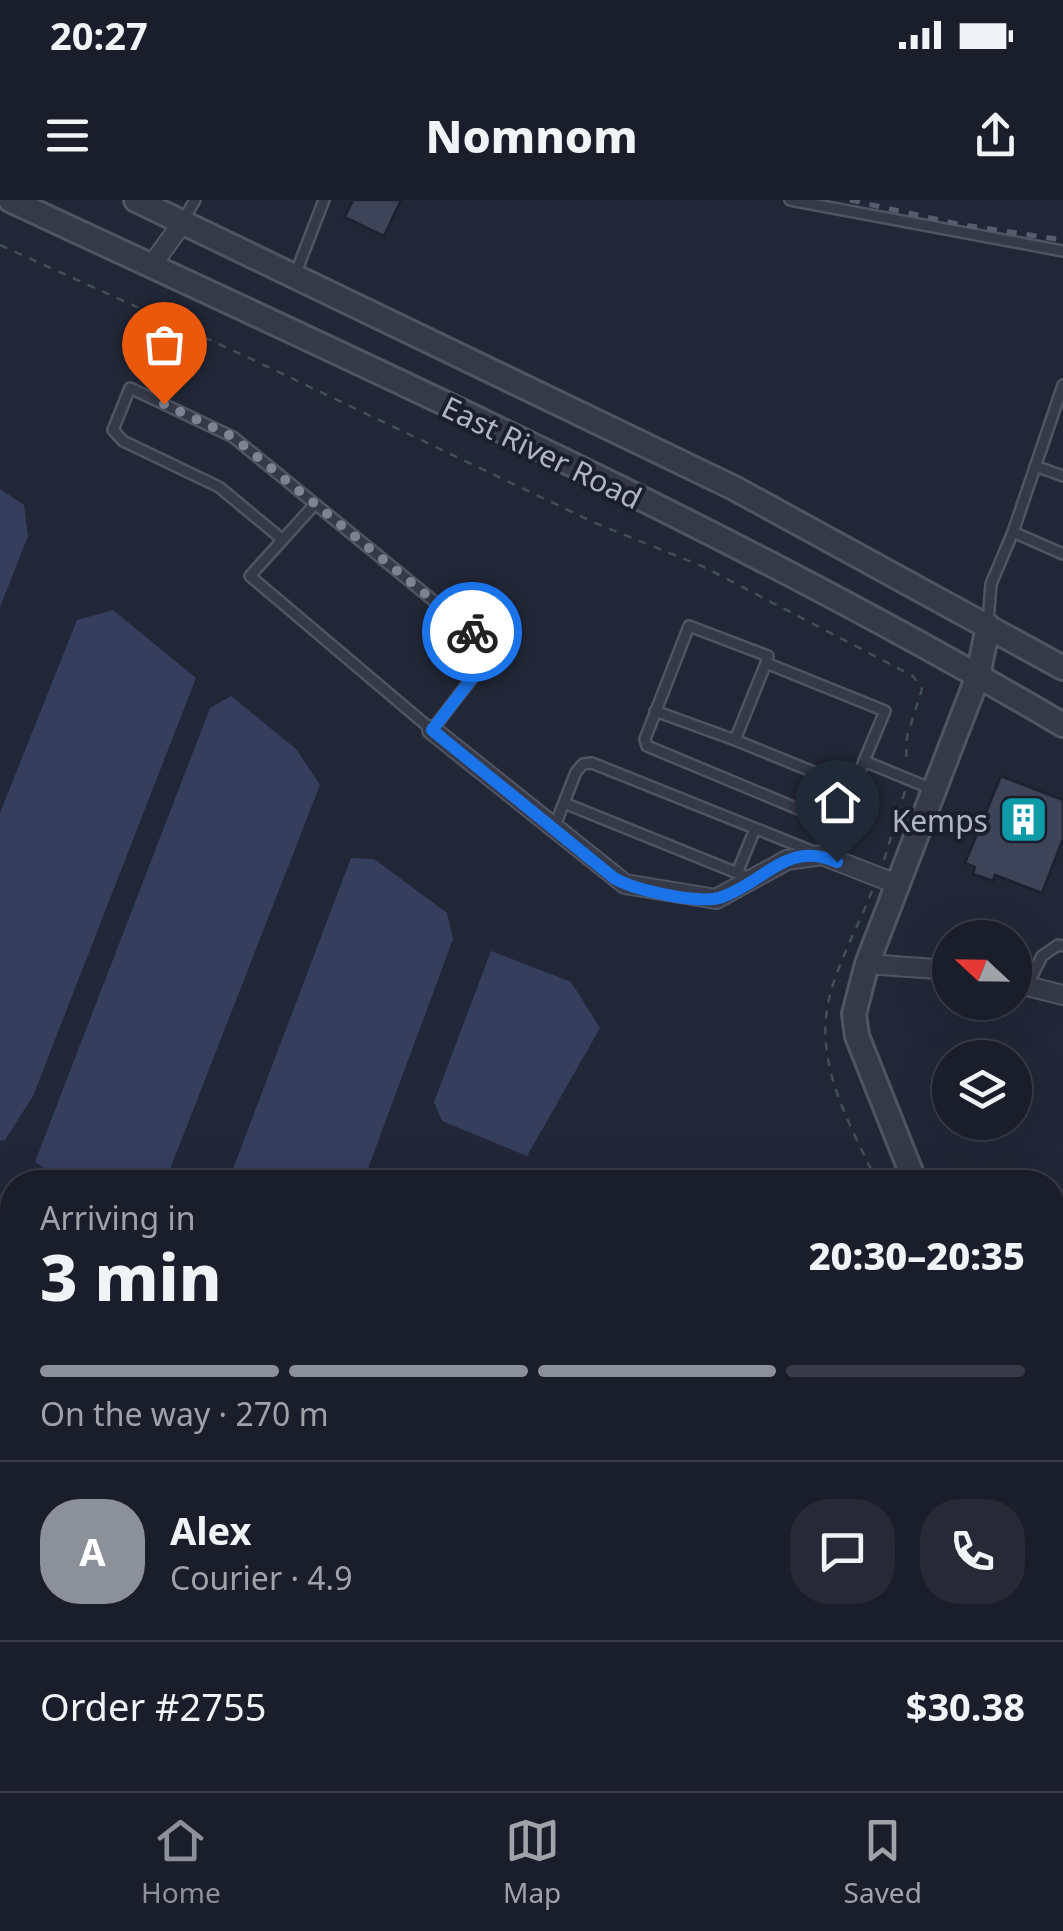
<!DOCTYPE html>
<html lang="en">
<head>
<meta charset="utf-8">
<style>
	:root { --surface:#1a1d2a; --page:#272a36; --text:#f1f3f6; --muted:#9fa2a8; --line:#383b47; --accent:#8c9099 }
	body { margin:0; font-family:"Noto Sans",sans-serif; background:var(--page); color:var(--text); height:100vh; display:flex; flex-direction:column; font-size:38px; white-space:nowrap }
	* { box-sizing:border-box; margin:0 }
	p { font-size:32px; color:var(--muted) }
	.icon { flex:none; width:55px; height:55px; fill:none; stroke:currentColor; stroke-width:2; stroke-linecap:round; stroke-linejoin:round }
	.map { position:relative; flex:1; overflow:hidden }
	.details { position:absolute; left:0px; top:970px; width:1065px; height:622px; display:flex; flex-direction:column; background:var(--surface); border-radius:40px 40px 0 0; box-shadow:0 10px 40px #0002,0 0 0 2px var(--line) }
	.details>* { flex:none }
	.needle { width:65px; rotate:292deg }
	.controls { position:absolute; left:932px; top:720px; display:grid; gap:20px }
	.controls a { display:grid; place-items:center; width:100px; height:100px; border-radius:50%; background:var(--surface); box-shadow:0 10px 40px #0002,0 0 0 2px var(--line); font-size:50px }
	.pin { position:absolute; display:grid; place-items:center; width:85px; height:85px; color:#fff; margin:-102px -42px; border-radius:50% 50% 50% 0; rotate:-45deg; box-shadow:0 0 10px #0007 }
	.pin .icon { rotate:45deg }
	.courier { position:absolute; display:grid; place-items:center; width:100px; height:100px; margin:-50px; border:8px solid #1a73e8; border-radius:50%; background:#fff; color:#222; box-shadow:0 2px 12px #0007 }
	.head em { font-style:normal; font-weight:800 }
	.head div { display:flex; flex-direction:column-reverse }
	.head { display:flex; align-items:center; justify-content:space-between; height:170px; padding:0 40px }
	h1 { font-size:65px; font-weight:800; line-height:75px }
	.bar { display:grid; grid-template-columns:repeat(4,1fr); gap:15px 10px; align-content:center; height:120px; padding:0 40px }
	.bar i { height:12px; border-radius:8px; background:var(--line) }
	.bar .on { background:var(--accent) }
	.bar p { grid-column:span 4 }
	.line { display:flex; align-items:center; gap:25px; padding:0 40px; border-top:2px solid var(--line) }
	.line div { flex:1 }
	.round { display:grid; place-items:center; flex:none; width:105px; height:105px; border-radius:40px; background:var(--page) }
	.status { display:flex; justify-content:space-between; align-items:center; height:70px; padding:0 50px; background:var(--surface); direction:ltr }
	.status svg { height:28px; fill:currentColor }
	header { display:flex; justify-content:space-between; align-items:center; height:130px; padding:0 40px; background:var(--surface); font-size:45px; font-weight:800 }
	.tab-bar { display:flex; justify-content:space-around; align-items:center; height:140px; border-top:2px solid var(--line); background:var(--surface); font-size:28px; color:var(--muted) }
	.tab-bar a { display:grid; justify-items:center; gap:5px }
	.tab-bar .on { color:var(--accent) }
	.map>svg:first-child { display:block }
</style>
</head>
<body>
<div class="status"><b>20:27</b><svg viewBox="0 0 49 12"><path d="M0 12V9h3v3zM5 12V6h3v6zM10 12V3h3v9zM15 12V0h3v12zM26 1h20v11H26zM47 4h2v5h-2z"/></svg></div>
<header><svg class="icon" aria-label="menu" viewBox="0 0 24 24"><path d="M4 6h16M4 12h16M4 18h16"/></svg>Nomnom<svg class="icon" aria-label="share" viewBox="0 0 24 24"><path d="M12 15V3M7 8l5-5 5 5M5 13v7h14v-7"/></svg></header>
<div class="map">
<svg width="1063" height="1591" viewBox="0 0 1063 1591">
	<rect width="100%" height="100%" fill="#222738"/>
	<!-- water -->
	<path fill="#363e5e" d="M 0,289 L 24,305 L 28,336 L 0,407 Z
		M 113,410 L 196,478 L 33,896 L 5,940 L 0,941 L 0,613 L 77,420 Z
		M 231,496 L 296,549 L 320,585 L 165,982 L 66,982 L 35,962 L 210,508 Z
		M 351,658 L 374,659 L 447,713 L 453,739 L 363,982 L 228,982 Z
		M 491,751 L 571,782 L 600,828 L 527,956 L 442,921 L 434,902 Z
		M 422,970 L 457,982 L 397,982 L 400,975 Z
		M 0,1078 L 12,1086 L 12,1580 L 858,1580 L 885,1591 L 0,1591 Z"/>
	<!-- building -->
	<path fill="#3e4458" stroke="#1d202f" stroke-width="2.5" d="M 353,0 L 401,0 L 384,36 L 345,17 Z
		M 1001,576 L 1063,600 L 1063,639 L 1042,693 L 995,675 L 993,681 L 973,674 L 975,667 L 965,663 Z"/>
	<g fill="none" stroke-linecap="round" stroke-linejoin="round">
		<defs>
			<path id="service" d="M 790,0 L 1063,51
				M 184,19 L 195,0
				M 295,75 L 324,0
				M 1035,266 L 1063,276
				M 1013,332 L 1063,354
				M 283,340 L 219,287 L 123,241 L 113,230 L 130,188 L 233,237 L 494,450 L 432,530 L 250,376 L 315,304
				M 988,423 L 991,384 L 1013,332 L 1063,185
				M 766,463 L 735,540 L 853,588
				M 655,511 L 735,540
				M 864,561 L 885,511 L 766,463 L 768,456 L 689,426 L 645,539 L 647,546 L 839,626 L 864,561 L 932,589
				M 564,603 L 752,679
				M 554,628 L 576,572 L 583,564 L 592,563 L 814,652
				M 737,673 L 755,629
				M 1027,786 L 1042,756 L 1058,745 L 1063,746
				M 1052,1393 L 1063,1379"/>
			<path id="minor" d="M 151,66 L 183,22
				M 432,530 L 625,684 L 716,699 L 787,660 L 822,655 L 899,685
				M 867,764 L 950,770
				M 1015,783 L 1063,795"/>
			<path id="tertiary" d="M 10,0 C 365,166 725,326 1063,525
				M 136,0 L 734,288 L 1063,468
				M 915,982 L 857,836 L 854,814 L 867,764 L 978,476 L 988,426
				M 1052,1317 L 1063,1335"/>
		</defs>
		<!-- service casing -->
		<use href="#service" stroke="#505463" stroke-width="14"/>
		<!-- minor casing -->
		<use href="#minor" stroke="#505463" stroke-width="22"/>
		<!-- tertiary casing -->
		<use href="#tertiary" stroke="#505463" stroke-width="28"/>
		<!-- path -->
		<path stroke="#414f56" stroke-width="2.5" stroke-dasharray="8 8" stroke-linecap="butt" d="M 0,45 L 243,155 L 595,323 L 704,367 L 913,476 L 922,489 L 907,537 L 906,563
			M 884,660 L 905,591
			M 872,691 C 859,724 841,757 831,791 C 811,860 849,922 877,982
			M 1052,1091 L 1063,1080
			M 1052,1410 L 1063,1426"/>
		<!-- service -->
		<use href="#service" stroke="#353948" stroke-width="9"/>
		<!-- minor -->
		<use href="#minor" stroke="#353948" stroke-width="18"/>
		<!-- tertiary -->
		<use href="#tertiary" stroke="#353948" stroke-width="22"/>
		<!-- rail -->
		<path stroke="#575c6f" stroke-width="5" stroke-dasharray="10 10" stroke-linecap="butt" d="M 850,0 L 958,24 L 1063,40"/>
	</g>
	<g fill="none" stroke-linecap="round" stroke-linejoin="round">
		<!-- done -->
		<path stroke="#7e8394" stroke-width="10" stroke-dasharray="0 18" d="M 164,204 L 233,237 L 472,432"/>
		<!-- route -->
		<path stroke="#1a73e8" stroke-width="12" d="M 472,432 L 494,450 L 432,530 L 614,678 C 634,690 700,705 722,697 C 765,682 787,640 837,662"/>
	</g>
	<!-- icons -->
	<defs>
		<symbol id="building-square" viewBox="-11 -11 22 22"><rect x="-9" y="-9" width="18" height="18" rx="4" fill="#0f9aa8" stroke="#1b1e2d"/><path d="M-4-6H4V6H1V3H-1V6H-4ZM-2.5-4.3h1.7v1.8h-1.7ZM.8-4.3h1.7v1.8H.8ZM-2.5-1h1.7V.8h-1.7ZM.8-1h1.7V.8H.8Z" fill="#fff"/></symbol>
	</defs>
	<g fill-rule="evenodd">
		<use href="#building-square" x="996" y="592" width="55" height="55"/>
	</g>
	<g text-anchor="middle" dominant-baseline="central" stroke-width="8" stroke-linejoin="round" paint-order="stroke">
		<!-- street labels -->
		<g font-size="30" fill="#b0b4c5" stroke="#1b1e2d">
			<text transform="translate(542 252) rotate(26)">East River Road</text>
		</g>
		<!-- poi labels -->
		<g font-size="30" fill="#b0b4c5" stroke="#1b1e2d" text-anchor="end">
			<text x="988" y="620">Kemps</text>
		</g>
	</g>
</svg>
<div class="controls">
<a><svg class="needle" viewBox="-14 -14 28 28"><path d="M0-13l5 13h-10z" fill="#e53935"/><path d="M0 13l5-13h-10z" fill="#9fa2a8"/></svg></a>
<a><svg class="icon" aria-label="layers" viewBox="0 0 24 24"><path d="M12 4l9 5-9 5-9-5zM3 14l9 5 9-5"/></svg></a>
</div>
<div class="pin" style="left:164px;top:204px;background:#ea580c"><svg class="icon" aria-label="bag" viewBox="0 0 24 24"><path d="M5 8h14l-1 12H6zM9 8a3 3 0 0 1 6 0"/></svg></div>
<div class="pin" style="left:837px;top:662px;background:#1f2937"><svg class="icon" aria-label="home" viewBox="0 0 24 24"><path d="M3 11l9-7 9 7M6 9v11h12V9"/></svg></div>
<div class="courier" style="left:472px;top:432px"><svg class="icon" aria-label="bike" viewBox="0 0 24 24"><circle cx="6" cy="16" r="4"/><circle cx="18" cy="16" r="4"/><path d="M6 16l4-8h5l3 8M10 8l3 8H6M13 5h3"/></svg></div>
<section class="details">
<div class="head"><div><h1>3 min</h1><p>Arriving in</p></div><em>20:30–20:35</em></div>
<div class="bar"><i class="on"></i><i class="on"></i><i class="on"></i><i></i><p>On the way · 270 m</p></div>
<div class="line" style="height:180px"><b class="round" style="background:var(--accent);color:#fff">A</b><div><b>Alex</b><p>Courier · 4.9</p></div><a class="round"><svg class="icon" aria-label="chat" viewBox="0 0 24 24"><path d="M4 5h16v11H9l-5 4z"/></svg></a><a class="round"><svg class="icon" aria-label="phone" viewBox="0 0 24 24"><path d="M5 4h4l2 5-3 2q2 4 5 5l2-3 5 2v4C11 20 4 13 5 4z"/></svg></a></div>
<div class="line" style="height:130px"><div>Order #2755</div><b>$30.38</b></div>
</section>
</div>
<nav class="tab-bar">
<a class="on"><svg class="icon" aria-label="home" viewBox="0 0 24 24"><path d="M3 11l9-7 9 7M6 9v11h12V9"/></svg>Home</a>
<a><svg class="icon" aria-label="map" viewBox="0 0 24 24"><path d="M3 6l6-2 6 2 6-2v14l-6 2-6-2-6 2zM9 4v14M15 6v14"/></svg>Map</a>
<a><svg class="icon" aria-label="saved" viewBox="0 0 24 24"><path d="M7 4h10v16l-5-4-5 4z"/></svg>Saved</a>
</nav>
</body>
</html>
